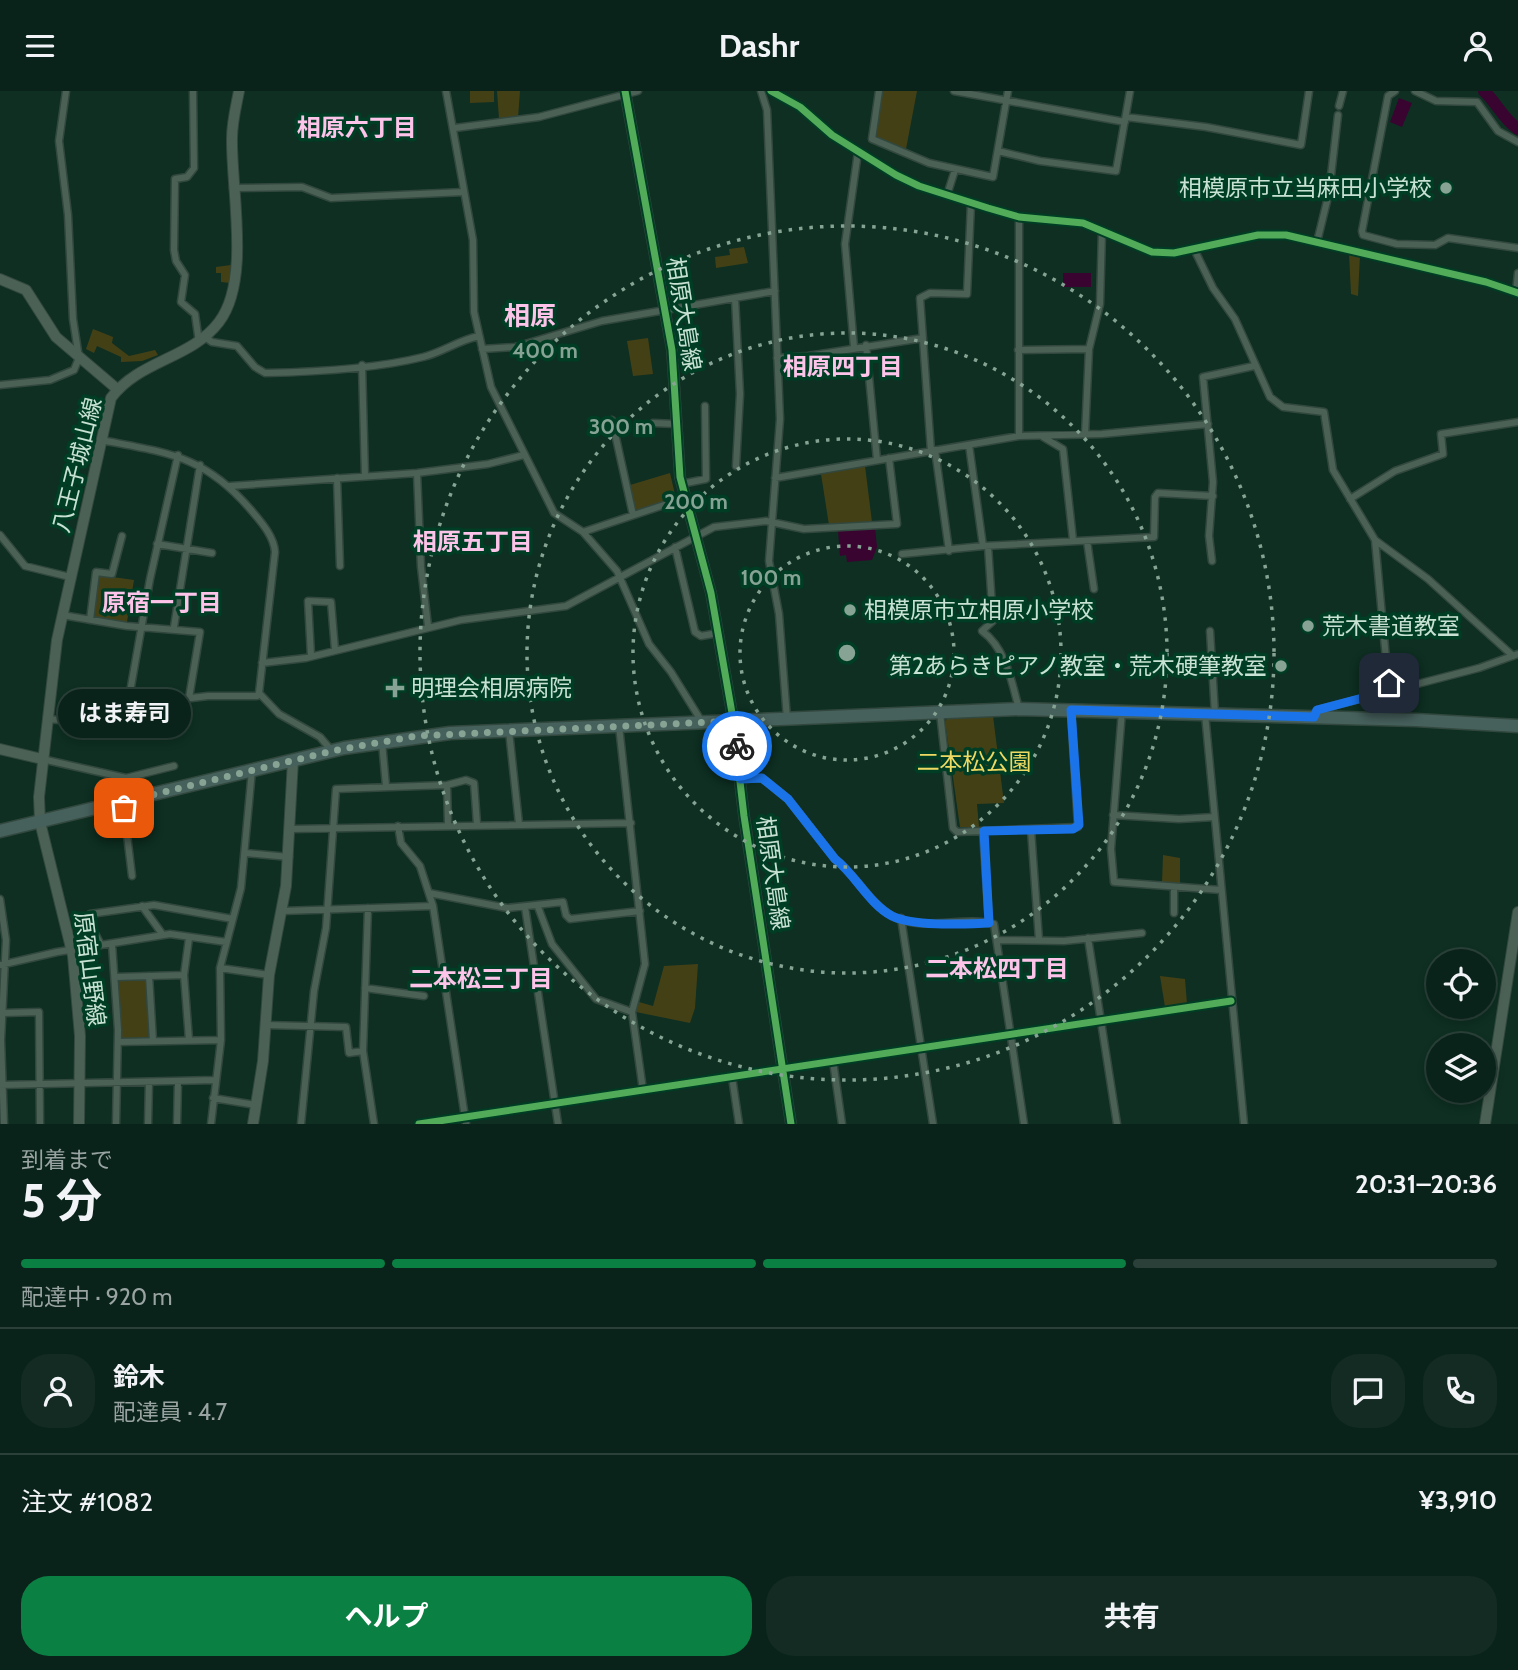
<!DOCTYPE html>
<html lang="ja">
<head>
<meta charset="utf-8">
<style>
	:root { --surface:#0a231a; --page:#132b23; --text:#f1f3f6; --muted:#99a4a2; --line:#2a4039; --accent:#0b8043 }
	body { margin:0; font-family:Cabin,"Noto Sans JP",sans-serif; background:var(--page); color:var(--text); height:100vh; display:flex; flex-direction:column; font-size:26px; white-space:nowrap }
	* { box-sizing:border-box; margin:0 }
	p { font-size:23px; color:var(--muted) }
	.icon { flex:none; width:38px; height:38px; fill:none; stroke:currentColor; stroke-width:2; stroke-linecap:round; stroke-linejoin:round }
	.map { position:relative; height:1033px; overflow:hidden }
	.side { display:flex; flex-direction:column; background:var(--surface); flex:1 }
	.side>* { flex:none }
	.tools { position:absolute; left:1426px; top:858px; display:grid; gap:14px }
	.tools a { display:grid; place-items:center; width:70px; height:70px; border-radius:50%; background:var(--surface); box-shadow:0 4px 10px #0003,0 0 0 2px var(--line); font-size:35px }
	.pin { position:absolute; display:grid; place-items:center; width:60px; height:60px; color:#fff; margin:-30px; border-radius:14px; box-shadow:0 4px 10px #0006 }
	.courier { position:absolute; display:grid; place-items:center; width:70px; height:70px; margin:-35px; border:5px solid #1a73e8; border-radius:50%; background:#fff; color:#222; box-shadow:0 2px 9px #0007 }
	.bubble { position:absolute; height:49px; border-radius:24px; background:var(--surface); box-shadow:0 4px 10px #0003,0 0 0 2px var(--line); font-size:23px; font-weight:700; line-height:49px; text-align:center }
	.head em { font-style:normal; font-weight:700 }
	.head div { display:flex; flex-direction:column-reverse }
	.head { display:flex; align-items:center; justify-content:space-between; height:119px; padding:0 21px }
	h1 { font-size:46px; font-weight:700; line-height:52px }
	.bar { display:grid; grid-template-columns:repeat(4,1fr); gap:10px 7px; align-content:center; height:84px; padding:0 21px }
	.bar i { height:9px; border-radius:5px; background:var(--line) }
	.bar .active { background:var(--accent) }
	.bar p { grid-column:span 4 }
	.line { display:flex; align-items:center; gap:18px; padding:0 21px; border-top:2px solid var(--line) }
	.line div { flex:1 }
	.round { display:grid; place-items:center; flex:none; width:74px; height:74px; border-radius:28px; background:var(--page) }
	.primary-button { display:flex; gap:14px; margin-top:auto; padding:14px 21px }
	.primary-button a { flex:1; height:80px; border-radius:28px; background:var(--accent); color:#fff; font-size:28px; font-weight:700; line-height:80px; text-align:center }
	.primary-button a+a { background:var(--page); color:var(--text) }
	header { display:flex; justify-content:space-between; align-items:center; height:91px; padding:0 21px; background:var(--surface); font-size:32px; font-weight:700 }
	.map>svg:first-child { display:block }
</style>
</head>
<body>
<header><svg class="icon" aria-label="menu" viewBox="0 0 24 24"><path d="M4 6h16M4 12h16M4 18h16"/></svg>Dashr<svg class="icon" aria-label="person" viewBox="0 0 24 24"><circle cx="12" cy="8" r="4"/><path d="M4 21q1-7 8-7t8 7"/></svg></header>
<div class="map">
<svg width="1518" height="1033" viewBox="0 0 1518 1033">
	<rect width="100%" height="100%" fill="#0e2f22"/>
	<!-- green -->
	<path fill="#444016" d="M 470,0 L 494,0 L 494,11 L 470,12 Z
		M 497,0 L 520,0 L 518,27 L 499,28 Z
		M 880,0 L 917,0 L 906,58 L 874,45 Z
		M 744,156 L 748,172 L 716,177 L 715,166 L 730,164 L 729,158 Z
		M 1349,162 L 1360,164 L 1358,205 L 1351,203 Z
		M 231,174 L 230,192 L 221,191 L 221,182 L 216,182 L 216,176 Z
		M 93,238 L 113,246 L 112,252 L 129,265 L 155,259 L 158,264 L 142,270 L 121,271 L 121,266 L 97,255 L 94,262 L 86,258 Z
		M 648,247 L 653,283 L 633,285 L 627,250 Z
		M 865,375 L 872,431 L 829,434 L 821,383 Z
		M 670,382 L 676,408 L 638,419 L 635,418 L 630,394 Z
		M 98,484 L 134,489 L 127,531 L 93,526 Z
		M 993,625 L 1004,712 L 977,713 L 979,736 L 960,736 L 945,630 L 948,627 Z
		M 109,628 L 111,643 L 98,645 L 96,632 Z
		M 1163,764 L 1180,767 L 1180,793 L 1162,792 Z
		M 698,873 L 695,917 L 690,932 L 636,921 L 639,911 L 653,915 L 664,875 Z
		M 149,885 L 153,950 L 118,951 L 116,886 Z
		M 1160,885 L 1185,888 L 1187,913 L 1165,916 Z"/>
	<!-- water -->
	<path fill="#3a0430" d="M 1399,7 L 1412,12 L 1402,36 L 1390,31 Z
		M 1063,182 L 1091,182 L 1091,196 L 1063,196 Z
		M 875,437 L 877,456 L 872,469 L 847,471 L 846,464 L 840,465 L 838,439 Z"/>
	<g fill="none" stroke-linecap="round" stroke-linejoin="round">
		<!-- river -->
		<path stroke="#3a0430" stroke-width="12" d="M 1484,0 C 1497,12 1503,28 1518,38"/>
		<defs>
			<path id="street" d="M 193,0 L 194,77 L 187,86 L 175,88 L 174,159 L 176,170 L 185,184 L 181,211 L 195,223 L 199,251
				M 446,0 L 473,149 L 474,221 L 491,296 L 554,422 L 583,441 L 617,480 L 649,553 L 671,581 L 702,631
				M 761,0 L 767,19 L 780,328 L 769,470 L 779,523 L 787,628
				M 771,0 L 800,16 L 832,44 L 896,84 L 919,95 L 988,117 L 1019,126 L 1083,132 L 1152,161 L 1174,162 L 1258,144 L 1286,144 L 1486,191 L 1518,202
				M 879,0 L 872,48 L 929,72 L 993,86 L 1008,0
				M 954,0 L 1125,31
				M 1395,0 L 1388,5 L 1362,140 L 1363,144 L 1397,153 L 1435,154 L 1448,147 L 1518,157
				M 1415,0 L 1436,10 L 1477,11 L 1498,40 L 1518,51
				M 1339,15 L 1343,0
				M 1126,26 L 1206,36 L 1301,54 L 1309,0
				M 455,37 L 539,26 L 638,0
				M 998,60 L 1040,70 L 1116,80 L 1130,0
				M 233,97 L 302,96 L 331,107 L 464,101
				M 947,104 L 955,79
				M 1019,126 L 1019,345
				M 1317,151 L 1329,102 L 1338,24
				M 1194,158 L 1213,197 L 1235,228 L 1270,306 L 1283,316 L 1324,321 L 1333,379 L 1375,449 L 1428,488 L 1513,565
				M 1516,201 L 1518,182
				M 735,207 L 740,303 L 736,375
				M 205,246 L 212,251 L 237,255 L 255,276 L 265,282 C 315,281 375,278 423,266 C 443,261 459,249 479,245
				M 866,254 L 877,369
				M 854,256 L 845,153 L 858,61
				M 482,258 L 515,256 L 602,230 L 775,200
				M 1018,259 L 1089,258
				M 777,267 L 808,265 L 923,247
				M 362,274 L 365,385
				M 0,294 L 50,289 L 74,279 L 79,267 L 73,228 L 68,124 L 59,50 L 66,0
				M 612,329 L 633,424
				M 653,332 L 676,333
				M 1085,344 L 1089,258 L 1100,213 L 1102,140
				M 1043,346 L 1063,358 L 1073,449
				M 969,354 L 983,455
				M 935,359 L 949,460
				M 931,360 L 920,207 L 930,202 L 967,203 L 971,112
				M 417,382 L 421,476 L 428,535
				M 337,387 L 340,475
				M 775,387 L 1019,345 L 1102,343 L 1208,333
				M 681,393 L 706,388 L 705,315
				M 230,395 L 417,382 L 488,373 L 524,364
				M 1350,408 L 1395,380 L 1443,363 L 1441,343 L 1518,331
				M 583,441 L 685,407
				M 0,444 L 25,475 L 70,486
				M 1375,449 L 1389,600
				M 1087,450 L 1094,498
				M 157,453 L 212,462
				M 988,455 L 993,530 L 982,540 C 1006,557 1012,592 1019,618
				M 675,456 L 695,541 L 701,545 L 718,542
				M 902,463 L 983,455 L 1154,446 L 1155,406 L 1158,402 L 1213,405
				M 1212,470 L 1209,445 L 1213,391 L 1203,286 L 1254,275
				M 62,524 L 127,535 L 200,541 L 189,607
				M 90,529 L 96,481 L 112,483 L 122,445
				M 174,536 L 200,374
				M 1210,540 L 1215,623
				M 311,565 L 308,510 L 331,511 L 335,559
				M 262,572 L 306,567 L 461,529 L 566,515 L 714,436 L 766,430 L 804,438 L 897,433 L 889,367
				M 259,602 L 279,623 L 320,646 L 332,660
				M 127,618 L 150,488 L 178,364
				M 1122,620 L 1111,758 L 1114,791 L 1221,799
				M 940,622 L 953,737 L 957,741 L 1078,736 L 1071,619
				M 1205,623 L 1244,1033
				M 1314,626 L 1317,619 L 1479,577 L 1518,563
				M 47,628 L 86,631 L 149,612 L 208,605 L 257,605 L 259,602 L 275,461 C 274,445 261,431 251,419 C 204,364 168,362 101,349
				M 619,635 L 645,873 L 632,921 L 643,999
				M 509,640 L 519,733
				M 382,651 L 386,695
				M 42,668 L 126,687 L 174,675
				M 741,688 L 762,687 L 788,708 L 835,768 C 855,783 870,813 892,825 C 922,841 963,825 994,833 L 1024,1033
				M 447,694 L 466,689 L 474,692 L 477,733
				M 123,711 L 132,785
				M 1113,724 L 1179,728 L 1214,726
				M 398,735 L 401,752 L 420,775 L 433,815 L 466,1033
				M 291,738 L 631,732
				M 1031,739 L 1039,849
				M 983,740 L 989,832
				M 246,762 L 289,766
				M 429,802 L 507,817 L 563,811 L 566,824 L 570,828 L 640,820
				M 0,808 L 6,849 L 1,949 L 4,1033
				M 142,815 L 163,844
				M 525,816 L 558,1033
				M 538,816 L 552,853 L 596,908 L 632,921
				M 368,817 L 363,960 L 374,1033
				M 282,820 L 433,815
				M 1174,822 L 1174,796
				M 901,827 L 933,1033
				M 1088,847 L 1117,1033
				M 997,849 L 1064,850 L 1142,842
				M 112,853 L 118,939 L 116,1033
				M 101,854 L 88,829 L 90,823 L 154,814 L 233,828
				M 0,874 L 57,861 L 170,843 L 226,851
				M 220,877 L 269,884
				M 149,885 L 153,950
				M 116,886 L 184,884
				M 365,897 L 424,905
				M 3,922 L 39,921 L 40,1033
				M 265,934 L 346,936 L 349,962 L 363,960
				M 189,949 L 184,884 L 189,847
				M 118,951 L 221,949
				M 833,970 L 842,1033
				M 732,986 L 739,1033
				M 0,994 L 215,989
				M 213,1007 L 256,1014
				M 148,1033 L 149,991
				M 177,1033 L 178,990
				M 211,1033 L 221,949 L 220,877 L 241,797 L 252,679
				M 301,1033 L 314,900 L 326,837 L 336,698 L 447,694 L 448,734
				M 419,1033 L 1231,910"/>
			<path id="secondary" d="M 625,0 L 672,259 L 680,386 L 711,502 L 732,622 L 744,725 L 791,1033
				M 0,188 L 26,199 L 56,246 L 117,298
				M 0,658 L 42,668
				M 79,1033 L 80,945 L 73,865 L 40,731 L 39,706 L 57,549 L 111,307 C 139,269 191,268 219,231 C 251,189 231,99 232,47 C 232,31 236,16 239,0
				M 253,1033 L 263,970 L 269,884 L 286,795 L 293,669
				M 1485,1033 L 1518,821"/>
			<path id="highway" d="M 0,740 L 344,657 L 450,642 L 1019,618 L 1416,629 L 1518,635"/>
		</defs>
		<!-- street casing -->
		<use href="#street" stroke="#32483e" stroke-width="9"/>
		<!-- secondary casing -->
		<use href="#secondary" stroke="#32483e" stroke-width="12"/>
		<!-- highway casing -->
		<use href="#highway" stroke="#32483e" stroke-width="15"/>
		<!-- street -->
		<use href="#street" stroke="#4c6156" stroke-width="6"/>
		<!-- secondary -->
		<use href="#secondary" stroke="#4c6156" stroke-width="10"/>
		<!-- highway -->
		<use href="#highway" stroke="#46605c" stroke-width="12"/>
		<defs>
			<path id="cycleway" d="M 625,0 L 672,259 L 680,386 L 711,502 L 732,622 L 744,725 L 791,1033
				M 771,0 L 800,16 L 832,44 L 896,84 L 919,95 L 988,117 L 1019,126 L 1083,132 L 1152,161 L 1174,162 L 1258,144 L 1286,144 L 1486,191 L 1518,202
				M 419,1033 L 1231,910"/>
		</defs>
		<!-- cycleway casing -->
		<use href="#cycleway" stroke="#003d25" stroke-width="11"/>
		<!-- cycleway -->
		<use href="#cycleway" stroke="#51ab58" stroke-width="7"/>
	</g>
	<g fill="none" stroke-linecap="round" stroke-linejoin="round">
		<!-- done -->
		<path stroke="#86a394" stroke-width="7" stroke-dasharray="0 12.6" d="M 124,717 L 123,711 L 332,660 L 416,645 L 733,630 L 737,655"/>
		<!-- route -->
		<path stroke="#1a73e8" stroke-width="9" d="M 737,655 L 741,688 L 762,687 L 788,708 L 835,768 C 855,783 869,813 892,825 C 915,836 964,833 989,832 L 984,740 L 1073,738 L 1079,734 L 1071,619 L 1314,626 L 1317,619 L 1389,600 L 1389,592"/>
	</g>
	<!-- distance rings -->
	<g fill="none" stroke="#86a394" stroke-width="3.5" stroke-dasharray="3.5 7">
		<circle cx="847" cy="562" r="107"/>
		<circle cx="847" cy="562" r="214"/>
		<circle cx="847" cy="562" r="320"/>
		<circle cx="847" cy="562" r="427"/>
	</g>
	<!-- markers -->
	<g fill="#86a394" stroke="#003d25" stroke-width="2.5">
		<circle cx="1446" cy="97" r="7"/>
		<circle cx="850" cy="519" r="7"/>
		<circle cx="1308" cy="535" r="7"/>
		<circle cx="1281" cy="575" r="7"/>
		<path d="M391.5 586.5h7v7h7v7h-7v7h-7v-7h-7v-7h7z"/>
	</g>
	<g text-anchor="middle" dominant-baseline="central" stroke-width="7" stroke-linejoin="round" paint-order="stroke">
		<!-- poi labels -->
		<g font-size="23" fill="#c7e2d2" stroke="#003d25" text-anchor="start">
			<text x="1432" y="97" text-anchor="end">相模原市立当麻田小学校</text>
			<text x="864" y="519">相模原市立相原小学校</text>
			<text x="1322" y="535">荒木書道教室</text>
			<text x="1267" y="575" text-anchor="end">第2あらきピアノ教室・荒木硬筆教室</text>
			<text x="411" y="597">明理会相原病院</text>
		</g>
		<!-- street labels -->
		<g font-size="23" fill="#c7e2d2" stroke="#003d25">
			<text transform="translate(684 223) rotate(81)">相原大島線</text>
			<text transform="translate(77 374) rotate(-76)">八王子城山線</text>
			<text transform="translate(773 782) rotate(82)">相原大島線</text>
			<text transform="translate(90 878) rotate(83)">原宿山野線</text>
		</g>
		<!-- park labels -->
		<g font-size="23" fill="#eed962" stroke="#003d25">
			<text x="974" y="671">二本松公園</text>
		</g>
		<!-- neighbourhood labels -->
		<g font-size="24" font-weight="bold" fill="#fdc4ea" stroke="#003d25">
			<text x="357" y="36">相原六丁目</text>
			<text x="843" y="275">相原四丁目</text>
			<text x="473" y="450">相原五丁目</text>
			<text x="162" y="511">原宿一丁目</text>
			<text x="997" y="877">二本松四丁目</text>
			<text x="481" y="887">二本松三丁目</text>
		</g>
		<!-- quarter labels -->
		<g font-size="26" font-weight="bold" fill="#fdc4ea" stroke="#003d25">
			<text x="530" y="225">相原</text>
		</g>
	</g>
	<circle cx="847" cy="562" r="10" fill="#86a394" stroke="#003d25" stroke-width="3.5"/>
	<g font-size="21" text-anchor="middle" font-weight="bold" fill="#86a394" stroke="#003d25" stroke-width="7" stroke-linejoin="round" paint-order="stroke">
		<text x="545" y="267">400 m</text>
		<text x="621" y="343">300 m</text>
		<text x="696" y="418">200 m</text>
		<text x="771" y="494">100 m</text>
	</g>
</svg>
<div class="tools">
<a><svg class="icon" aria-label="locate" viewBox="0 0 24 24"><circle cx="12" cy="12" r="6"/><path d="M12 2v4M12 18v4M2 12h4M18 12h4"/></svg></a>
<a><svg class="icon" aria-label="layers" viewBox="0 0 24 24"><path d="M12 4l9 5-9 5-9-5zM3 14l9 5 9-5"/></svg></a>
</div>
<div class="pin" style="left:124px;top:717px;background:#ea580c"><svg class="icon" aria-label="bag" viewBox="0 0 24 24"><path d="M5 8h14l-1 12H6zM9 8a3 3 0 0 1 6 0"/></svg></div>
<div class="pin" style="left:1389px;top:592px;background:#1f2937"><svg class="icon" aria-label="home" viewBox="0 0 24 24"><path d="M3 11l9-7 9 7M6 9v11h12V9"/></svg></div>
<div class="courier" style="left:737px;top:655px"><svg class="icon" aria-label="bike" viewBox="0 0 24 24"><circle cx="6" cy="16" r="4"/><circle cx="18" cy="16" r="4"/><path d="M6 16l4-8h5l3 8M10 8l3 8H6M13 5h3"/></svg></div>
<div class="bubble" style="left:58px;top:598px;width:133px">はま寿司</div>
</div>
<section class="side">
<div class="head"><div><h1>5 分</h1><p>到着まで</p></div><em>20:31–20:36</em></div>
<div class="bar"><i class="active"></i><i class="active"></i><i class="active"></i><i></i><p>配達中 · 920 m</p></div>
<div class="line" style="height:126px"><a class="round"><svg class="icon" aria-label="person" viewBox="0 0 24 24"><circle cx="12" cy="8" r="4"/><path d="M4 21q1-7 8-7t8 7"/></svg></a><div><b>鈴木</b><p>配達員 · 4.7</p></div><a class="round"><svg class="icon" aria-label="chat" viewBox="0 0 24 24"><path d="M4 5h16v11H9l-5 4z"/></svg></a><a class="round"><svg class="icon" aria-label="phone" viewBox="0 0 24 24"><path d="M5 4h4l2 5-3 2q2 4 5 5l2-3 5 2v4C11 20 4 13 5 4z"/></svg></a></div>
<div class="line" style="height:91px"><div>注文 #1082</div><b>¥3,910</b></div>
<div class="primary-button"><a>ヘルプ</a><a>共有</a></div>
</section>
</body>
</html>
